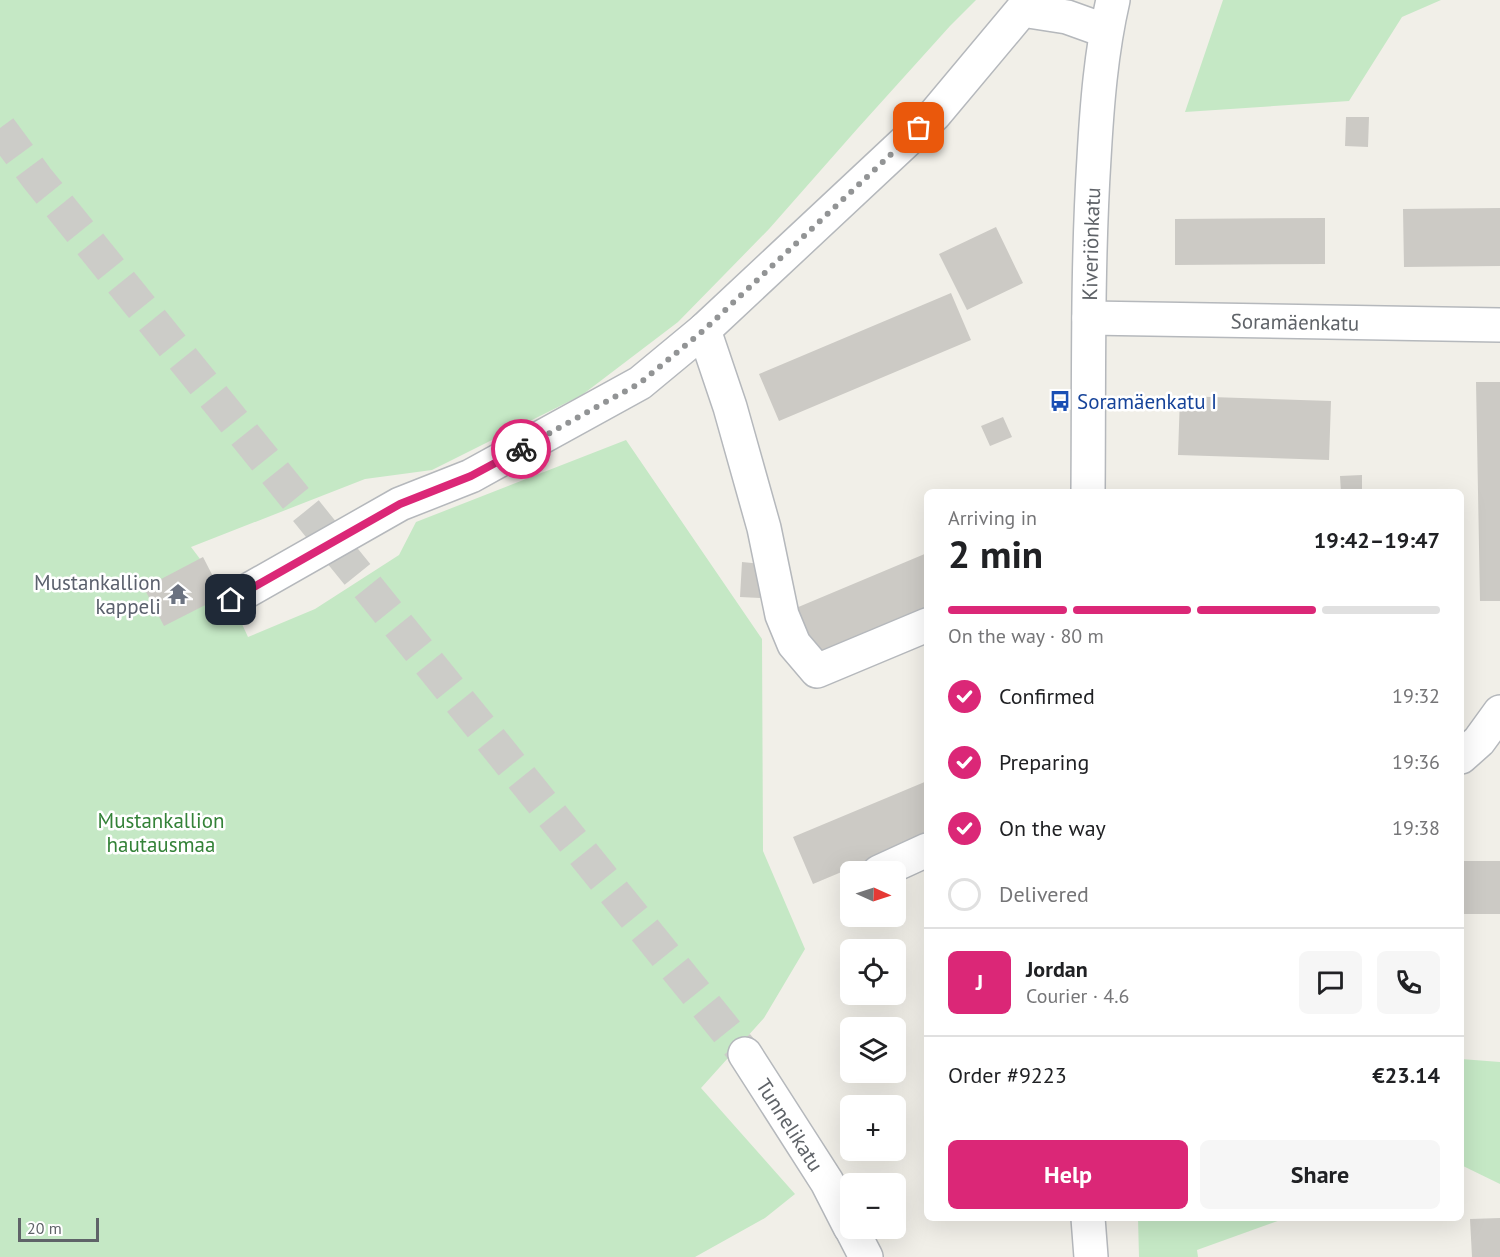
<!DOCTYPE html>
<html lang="en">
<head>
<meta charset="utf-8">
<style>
	:root { --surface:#fff; --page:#f6f6f6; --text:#202124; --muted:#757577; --line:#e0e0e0; --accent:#db2777 }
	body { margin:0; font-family:"PT Sans",sans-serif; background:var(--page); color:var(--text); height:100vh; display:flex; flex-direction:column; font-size:22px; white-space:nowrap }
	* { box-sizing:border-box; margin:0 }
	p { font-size:20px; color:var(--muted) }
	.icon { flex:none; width:33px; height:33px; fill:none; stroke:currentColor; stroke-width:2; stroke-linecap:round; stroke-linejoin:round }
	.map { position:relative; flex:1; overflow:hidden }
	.sheet { position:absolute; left:924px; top:489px; width:540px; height:732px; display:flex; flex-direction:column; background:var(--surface); border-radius:9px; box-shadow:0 6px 24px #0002 }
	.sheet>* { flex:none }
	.needle { width:39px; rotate:93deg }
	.controls { position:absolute; left:840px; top:861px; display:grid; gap:12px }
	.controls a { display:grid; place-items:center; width:66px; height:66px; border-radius:9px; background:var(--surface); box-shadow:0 6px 24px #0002; font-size:30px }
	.scale { position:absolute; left:18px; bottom:15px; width:81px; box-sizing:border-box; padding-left:6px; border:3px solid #5f6368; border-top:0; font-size:16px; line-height:21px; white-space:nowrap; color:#5f6368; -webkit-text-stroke:4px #fff; paint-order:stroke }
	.pin { position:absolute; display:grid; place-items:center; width:51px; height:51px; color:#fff; margin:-26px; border-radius:12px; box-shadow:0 3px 9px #0006 }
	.courier { position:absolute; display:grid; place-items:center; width:60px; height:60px; margin:-30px; border:4px solid #db2777; border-radius:50%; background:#fff; color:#222; box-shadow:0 2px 8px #0007 }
	.head em { font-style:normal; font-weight:700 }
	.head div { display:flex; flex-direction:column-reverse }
	.head { display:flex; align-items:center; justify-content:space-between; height:102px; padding:0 24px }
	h1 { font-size:39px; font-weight:700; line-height:45px }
	.bar { display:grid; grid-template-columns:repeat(4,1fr); gap:9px 6px; align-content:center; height:72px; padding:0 24px }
	.bar i { height:8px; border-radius:4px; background:var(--line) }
	.bar .selected { background:var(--accent) }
	.bar p { grid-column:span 4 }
	.line { display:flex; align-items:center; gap:15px; padding:0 24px; border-top:2px solid var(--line) }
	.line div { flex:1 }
	.round { display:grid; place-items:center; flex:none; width:63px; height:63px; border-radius:9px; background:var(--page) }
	ol { padding:0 24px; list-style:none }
	li { display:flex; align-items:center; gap:18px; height:66px }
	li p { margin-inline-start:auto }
	li .icon { padding:6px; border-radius:50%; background:var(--accent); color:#fff; stroke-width:4 }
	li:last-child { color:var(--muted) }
	li i { width:33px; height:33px; border:3px solid var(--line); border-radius:50% }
	.button { display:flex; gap:12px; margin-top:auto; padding:12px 24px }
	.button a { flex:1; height:69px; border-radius:9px; background:var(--accent); color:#fff; font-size:24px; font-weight:700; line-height:69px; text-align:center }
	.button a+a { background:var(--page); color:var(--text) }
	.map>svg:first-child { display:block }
</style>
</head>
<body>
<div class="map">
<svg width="1500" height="1257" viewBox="0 0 1500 1257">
	<rect width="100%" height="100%" fill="#f1efe8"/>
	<!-- green -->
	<path fill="#c5e8c5" d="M 0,0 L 976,0 L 950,26 L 858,128 L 769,229 L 678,322 L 582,395 L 432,470 L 365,479 L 191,547 L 231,600 L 248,637 L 315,609 L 399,555 L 416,522 L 626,440 L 762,639 L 763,851 L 805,949 L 764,1018 L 701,1088 L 795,1194 L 765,1218 L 695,1257 L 0,1257 Z
		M 1223,0 L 1441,0 L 1402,17 L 1349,101 L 1185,112 Z
		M 1461,1059 L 1500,1062 L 1500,1184 L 1461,1165 Z
		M 1138,1218 L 1286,1218 L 1197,1250 L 1198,1257 L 1139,1257 Z"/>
	<!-- building -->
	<path fill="#cccac5" d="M 1346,117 L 1369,117 L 1368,147 L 1345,146 Z
		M 1500,208 L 1500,266 L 1404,267 L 1403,209 Z
		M 1325,218 L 1325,264 L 1175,265 L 1175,219 Z
		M 996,227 L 1023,283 L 967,310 L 939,254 Z
		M 951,293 L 971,340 L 779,421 L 759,374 Z
		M 1476,382 L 1500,382 L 1500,601 L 1480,601 Z
		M 1180,396 L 1331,401 L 1329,460 L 1178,455 Z
		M 1003,417 L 1012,437 L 990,446 L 981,426 Z
		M 1362,475 L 1362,492 L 1341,492 L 1340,476 Z
		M 927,553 L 927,608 L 815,655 L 796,608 Z
		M 203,557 L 223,596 L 164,626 L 144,588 Z
		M 742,562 L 762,564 L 760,598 L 740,597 Z
		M 927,781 L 927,836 L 813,884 L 793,837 Z
		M 1461,861 L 1500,861 L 1500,914 L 1461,914 Z
		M 1500,1218 L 1500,1257 L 1472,1257 L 1470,1219 Z"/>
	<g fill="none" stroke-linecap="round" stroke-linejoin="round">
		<!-- minor-tunnel -->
		<path stroke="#ccccc8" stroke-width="33" stroke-dasharray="33 16" stroke-linecap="butt" d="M 0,128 L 37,178 L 745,1054"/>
		<defs>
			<g id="minor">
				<path id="s1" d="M 1089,318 L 1500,325"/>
				<path d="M 704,330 L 730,407 L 764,528 L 782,615 L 794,644 L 817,671 L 927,625"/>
				<path id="s2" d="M 1088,492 C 1089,381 1087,269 1094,158 C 1097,105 1101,52 1113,0"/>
				<path d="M 231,600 L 400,504 L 471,476 L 640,383 L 704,330 L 935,114 L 1022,10 L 1067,17 L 1106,31"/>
				<path d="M 1461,757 L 1479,741 L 1500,712"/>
				<path d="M 879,872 L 927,850"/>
				<path id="s3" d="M 745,1054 L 827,1182 L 850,1227"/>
				<path d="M 1088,1218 L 1091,1257"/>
				<path d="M 851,1228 L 866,1257"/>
			</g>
		</defs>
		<!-- minor casing -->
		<use href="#minor" stroke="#b5b8bc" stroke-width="36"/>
		<!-- minor -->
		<use href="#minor" stroke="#fff" stroke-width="33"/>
	</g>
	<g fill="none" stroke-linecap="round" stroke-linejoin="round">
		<!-- done -->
		<path stroke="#929495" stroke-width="6" stroke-dasharray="0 10.8" d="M 521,449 L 640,383 L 704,330 L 919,128"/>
		<!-- route -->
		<path stroke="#db2777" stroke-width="8" d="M 231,600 L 400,504 L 471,476 L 521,449"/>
	</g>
	<!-- icons -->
	<defs>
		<symbol id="bus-bare" viewBox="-9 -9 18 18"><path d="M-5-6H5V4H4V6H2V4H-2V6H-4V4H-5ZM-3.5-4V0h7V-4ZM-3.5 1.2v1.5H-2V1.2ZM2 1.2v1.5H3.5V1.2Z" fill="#1a4fb4" stroke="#fff" stroke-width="2.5" paint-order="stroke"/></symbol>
		<symbol id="temple-bare" viewBox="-9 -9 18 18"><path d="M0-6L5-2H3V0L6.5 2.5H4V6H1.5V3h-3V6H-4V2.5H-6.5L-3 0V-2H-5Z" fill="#6b7280" stroke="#fff" stroke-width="2.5" paint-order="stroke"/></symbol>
	</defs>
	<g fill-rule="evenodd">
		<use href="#bus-bare" x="1045" y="386" width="30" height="30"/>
		<use href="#temple-bare" x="163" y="579" width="30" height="30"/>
	</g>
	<g text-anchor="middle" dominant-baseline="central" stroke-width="5" stroke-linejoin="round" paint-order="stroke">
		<!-- street labels -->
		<g font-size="21" fill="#5f6368" stroke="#fff">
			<text stroke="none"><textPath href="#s2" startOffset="248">Kiveriönkatu</textPath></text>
			<text stroke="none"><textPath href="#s1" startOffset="206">Soramäenkatu</textPath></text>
			<text stroke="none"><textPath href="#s3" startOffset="84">Tunnelikatu</textPath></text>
		</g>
		<!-- transit labels -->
		<g font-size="21" fill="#164399" stroke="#fff" text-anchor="start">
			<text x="1077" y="401">Soramäenkatu I</text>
		</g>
		<!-- worship labels -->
		<g font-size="21" fill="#5b616d" stroke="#fff" text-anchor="end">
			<text x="161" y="582">Mustankallion<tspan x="161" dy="24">kappeli</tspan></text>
		</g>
		<!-- park labels -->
		<g font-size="21" fill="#348238" stroke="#fff">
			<text x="161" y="820">Mustankallion<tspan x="161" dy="24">hautausmaa</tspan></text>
		</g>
	</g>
</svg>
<div class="controls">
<a><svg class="needle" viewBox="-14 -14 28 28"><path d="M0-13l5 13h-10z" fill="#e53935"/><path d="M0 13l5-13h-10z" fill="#757577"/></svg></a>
<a><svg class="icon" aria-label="locate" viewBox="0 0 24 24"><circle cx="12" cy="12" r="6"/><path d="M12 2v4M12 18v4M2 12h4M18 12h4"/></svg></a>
<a><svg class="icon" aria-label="layers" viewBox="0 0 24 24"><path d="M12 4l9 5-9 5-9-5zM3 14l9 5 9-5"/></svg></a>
<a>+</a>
<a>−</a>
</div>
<div class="scale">20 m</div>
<div class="pin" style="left:919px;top:128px;background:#ea580c"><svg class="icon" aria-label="bag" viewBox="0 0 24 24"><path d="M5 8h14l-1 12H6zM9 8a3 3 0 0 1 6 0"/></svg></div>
<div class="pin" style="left:231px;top:600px;background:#1f2937"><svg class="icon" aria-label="home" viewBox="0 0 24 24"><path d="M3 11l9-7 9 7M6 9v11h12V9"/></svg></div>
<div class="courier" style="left:521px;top:449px"><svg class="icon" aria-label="bike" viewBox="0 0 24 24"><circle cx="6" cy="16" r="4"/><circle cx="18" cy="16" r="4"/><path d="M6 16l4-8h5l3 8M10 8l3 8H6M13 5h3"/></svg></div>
<section class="sheet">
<div class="head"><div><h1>2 min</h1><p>Arriving in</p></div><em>19:42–19:47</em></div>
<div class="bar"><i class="selected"></i><i class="selected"></i><i class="selected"></i><i></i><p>On the way · 80 m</p></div>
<ol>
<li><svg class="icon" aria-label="check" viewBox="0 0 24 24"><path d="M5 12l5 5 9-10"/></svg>Confirmed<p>19:32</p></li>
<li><svg class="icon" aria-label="check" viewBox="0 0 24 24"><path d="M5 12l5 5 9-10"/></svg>Preparing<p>19:36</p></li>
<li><svg class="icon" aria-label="check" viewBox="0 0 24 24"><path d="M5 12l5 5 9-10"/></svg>On the way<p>19:38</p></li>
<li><i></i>Delivered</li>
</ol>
<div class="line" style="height:108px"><b class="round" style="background:var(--accent);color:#fff">J</b><div><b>Jordan</b><p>Courier · 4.6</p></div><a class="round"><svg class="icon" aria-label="chat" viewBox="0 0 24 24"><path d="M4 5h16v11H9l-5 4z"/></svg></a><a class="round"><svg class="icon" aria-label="phone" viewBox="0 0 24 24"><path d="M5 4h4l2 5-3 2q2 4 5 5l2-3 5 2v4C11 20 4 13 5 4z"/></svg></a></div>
<div class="line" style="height:78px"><div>Order #9223</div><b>€23.14</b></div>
<div class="button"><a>Help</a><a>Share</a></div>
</section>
</div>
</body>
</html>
